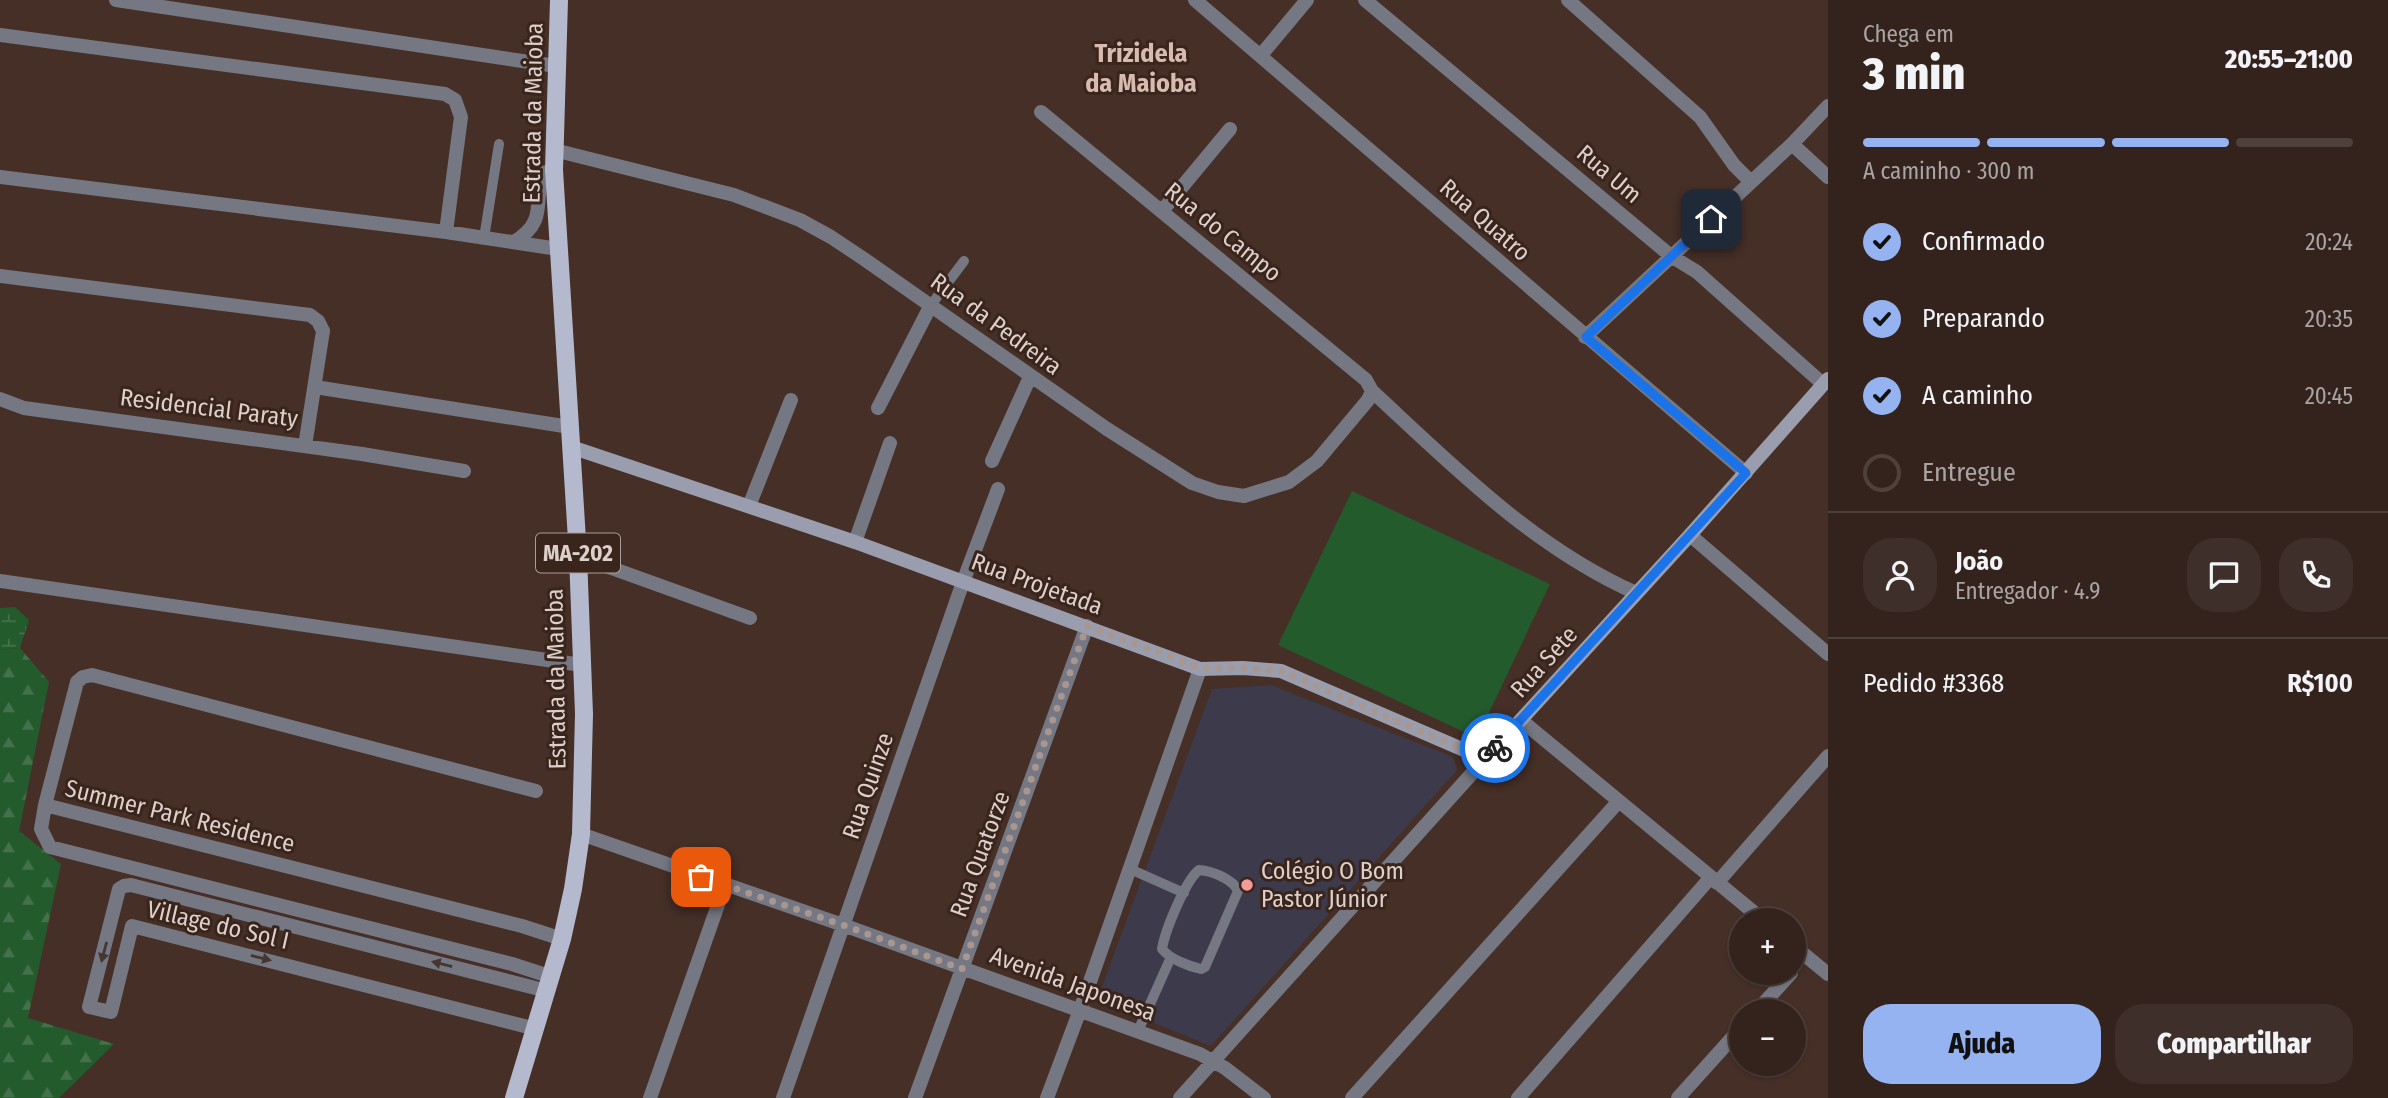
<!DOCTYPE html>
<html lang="pt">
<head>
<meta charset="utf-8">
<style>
	:root { --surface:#34231d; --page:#3f2f2a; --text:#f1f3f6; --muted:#a9a4a4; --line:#4e403b; --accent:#95b2f1 }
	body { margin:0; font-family:"Fira Sans Condensed",sans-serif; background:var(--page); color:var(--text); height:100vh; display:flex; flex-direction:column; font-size:26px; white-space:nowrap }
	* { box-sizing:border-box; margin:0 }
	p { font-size:23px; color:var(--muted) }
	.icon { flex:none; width:38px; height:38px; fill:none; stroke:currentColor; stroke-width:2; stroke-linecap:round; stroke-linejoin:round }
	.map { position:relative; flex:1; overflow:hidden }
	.drawer { display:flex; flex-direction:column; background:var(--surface); width:560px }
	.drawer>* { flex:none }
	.controls { position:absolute; left:1729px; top:908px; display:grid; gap:14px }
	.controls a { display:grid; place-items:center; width:77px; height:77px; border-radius:50%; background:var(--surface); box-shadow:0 2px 5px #0004,0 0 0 2px var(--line); font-size:35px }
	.pin { position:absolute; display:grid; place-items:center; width:60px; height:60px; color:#fff; margin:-30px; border-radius:14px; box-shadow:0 4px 10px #0006 }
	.courier { position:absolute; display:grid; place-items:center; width:70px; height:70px; margin:-35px; border:5px solid #1a73e8; border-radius:50%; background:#fff; color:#222; box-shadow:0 2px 9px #0007 }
	.headline em { font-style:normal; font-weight:800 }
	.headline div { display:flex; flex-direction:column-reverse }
	.headline { display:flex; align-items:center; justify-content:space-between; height:119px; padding:0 35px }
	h1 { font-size:46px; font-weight:800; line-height:52px }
	.bar { display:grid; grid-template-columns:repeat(4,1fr); gap:10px 7px; align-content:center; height:84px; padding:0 35px }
	.bar i { height:9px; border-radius:5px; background:var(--line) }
	.bar .active { background:var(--accent) }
	.bar p { grid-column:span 4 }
	.line { display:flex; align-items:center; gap:18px; padding:0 35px; border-top:2px solid var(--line) }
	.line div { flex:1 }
	.round { display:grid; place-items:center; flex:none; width:74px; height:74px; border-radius:28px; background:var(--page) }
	ol { padding:0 35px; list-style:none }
	li { display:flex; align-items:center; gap:21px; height:77px }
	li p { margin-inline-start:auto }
	li .icon { padding:7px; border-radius:50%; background:var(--accent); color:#111; stroke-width:4 }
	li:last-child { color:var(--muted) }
	li i { width:38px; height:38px; border:4px solid var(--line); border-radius:50% }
	.action { display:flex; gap:14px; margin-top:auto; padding:14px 35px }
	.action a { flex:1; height:80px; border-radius:28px; background:var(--accent); color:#111; font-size:28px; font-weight:800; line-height:80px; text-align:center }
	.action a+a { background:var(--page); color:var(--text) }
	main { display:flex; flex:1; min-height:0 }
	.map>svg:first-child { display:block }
</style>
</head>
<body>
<main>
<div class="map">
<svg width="1828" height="1098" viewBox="0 0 1828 1098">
	<defs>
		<pattern id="forest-firs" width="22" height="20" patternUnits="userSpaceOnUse" patternTransform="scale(1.75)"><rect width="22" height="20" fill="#245b2d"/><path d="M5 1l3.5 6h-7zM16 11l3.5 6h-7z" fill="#43724a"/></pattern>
		<pattern id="wetland-marsh" width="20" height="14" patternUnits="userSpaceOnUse" patternTransform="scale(1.75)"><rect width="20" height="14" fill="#245b2d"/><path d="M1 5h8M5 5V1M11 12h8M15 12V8" fill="none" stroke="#43724a"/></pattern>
	</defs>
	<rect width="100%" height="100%" fill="#452f27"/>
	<!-- education -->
	<path fill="#3d3a4c" d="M 1271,685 L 1453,757 L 1457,770 L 1211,1046 L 1097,1000 L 1212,689 Z"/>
	<!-- forest -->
	<path fill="url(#forest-firs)" d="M 20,648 L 49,682 L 19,831 L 61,864 L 28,1018 L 114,1044 L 59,1098 L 0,1098 L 0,650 Z"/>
	<!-- wetland -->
	<path fill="url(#wetland-marsh)" d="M 15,607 L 29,620 L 20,648 L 0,650 L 0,608 Z"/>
	<!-- garden -->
	<path fill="#245b2d" d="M 1352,491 L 1550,584 L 1477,738 L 1278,645 Z"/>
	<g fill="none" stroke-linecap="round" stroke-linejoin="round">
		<!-- lane -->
		<path stroke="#757882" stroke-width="10" d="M 484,238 L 499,144
			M 931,305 L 964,261
			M 1130,869 L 1184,893
			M 1199,870 C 1212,871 1233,879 1238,891 L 1205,967 L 1201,969 C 1188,966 1170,959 1162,949 C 1165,931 1185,881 1199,870 Z
			M 1138,1031 L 1171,957"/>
		<!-- street -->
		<path stroke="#757882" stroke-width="14" d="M 116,0 L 556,66
			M 1195,0 L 1746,473
			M 1365,0 L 1671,256 L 1697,272 L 1823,384
			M 1568,0 L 1700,117 L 1734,165 L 1751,182
			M 0,35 L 445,94 L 455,100 L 461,117 L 446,232
			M 1261,55 L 1307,0
			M 1041,112 L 1366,380 L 1372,391 C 1454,467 1533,547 1636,593
			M 1792,144 L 1828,177
			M 554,150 L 734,195 L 800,220 L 831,237 L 864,259 L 1107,429 L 1192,483 L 1218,492 L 1244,496 L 1289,482 L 1317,461 L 1368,400 L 1372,391
			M 0,177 L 446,232 L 558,249
			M 1162,211 L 1230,129
			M 514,242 C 543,224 537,209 540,178 L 543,173 L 554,170
			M 0,276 L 310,315 L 318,321 L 323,331 L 305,446
			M 1585,337 L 1792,144 L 1828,106
			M 315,387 L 570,427
			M 0,399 L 24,408 L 362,454 L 464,471
			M 878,408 L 931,305
			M 992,461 L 1030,377
			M 749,506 L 791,400
			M 1690,535 L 1828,654
			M 855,542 L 890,443
			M 578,556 L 750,618
			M 0,581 L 582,665
			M 1522,721 L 1763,920
			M 536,791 L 92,675 L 83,677 L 77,682 L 45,805 L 522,926 L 562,939
			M 45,805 L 41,829 L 50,847 L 512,964 L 552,977
			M 581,834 L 843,925 L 1200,1054 L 1225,1068 L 1264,1098
			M 1717,883 L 1828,756
			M 1794,946 L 1828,974
			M 1756,1012 L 1791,973
			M 536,1029 L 132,926 L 111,1012 L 89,1007 L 119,889 L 124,886 L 131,885 L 547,991
			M 650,1098 L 725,885
			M 783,1098 L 963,582 L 998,489
			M 915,1098 L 1087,626
			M 1047,1098 L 1080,1010 L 1200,669
			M 1180,1098 L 1485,759
			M 1352,1098 L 1619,801
			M 1518,1098 L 1711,877
			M 1678,1098 L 1741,1028"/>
		<!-- secondary -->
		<path stroke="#999dad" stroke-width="14" d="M 571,447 L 855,542 L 1200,669 L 1243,668 L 1281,671 L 1485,759 L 1690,535 L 1828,379"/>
		<!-- primary -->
		<path stroke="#b5b9ce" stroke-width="18" d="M 514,1098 L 562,939 L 573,889 L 581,834 L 584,714 L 578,556 L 554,170 L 559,0"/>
	</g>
	<!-- one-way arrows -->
	<defs><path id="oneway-solid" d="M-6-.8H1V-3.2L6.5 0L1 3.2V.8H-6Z" transform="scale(1.75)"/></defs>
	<g fill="#463631">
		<use href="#oneway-solid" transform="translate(104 952) rotate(105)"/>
		<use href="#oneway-solid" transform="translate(261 958) rotate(14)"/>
		<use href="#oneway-solid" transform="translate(442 964) rotate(-166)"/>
	</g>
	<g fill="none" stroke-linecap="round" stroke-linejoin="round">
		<!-- done -->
		<path stroke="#a89791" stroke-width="7" stroke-dasharray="0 12.6" d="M 701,877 L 843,925 L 962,969 L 1087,626 L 1200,668 L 1243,668 L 1281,671 L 1485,759 L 1495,748"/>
		<!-- route -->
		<path stroke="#1a73e8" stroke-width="9" d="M 1495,748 L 1746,473 L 1586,337 L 1711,219"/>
	</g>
	<!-- markers -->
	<circle fill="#f59b98" stroke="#3a251d" stroke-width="2.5" cx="1247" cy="885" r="7"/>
	<g text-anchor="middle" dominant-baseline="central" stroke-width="6" stroke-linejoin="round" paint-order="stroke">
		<!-- shield labels -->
		<rect fill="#3a251d" stroke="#ac9c96" stroke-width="2" x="536" y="533.5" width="84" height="39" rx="5"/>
		<g font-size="23" font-weight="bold" fill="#ddcfca">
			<text x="578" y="553">MA-202</text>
		</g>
		<!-- street labels -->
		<g font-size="24" fill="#ddcfca" stroke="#3a251d">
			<text transform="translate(533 113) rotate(-89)">Estrada da Maioba</text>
			<text transform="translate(1609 174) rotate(40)">Rua Um</text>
			<text transform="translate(1485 220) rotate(41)">Rua Quatro</text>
			<text transform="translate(1223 232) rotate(39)">Rua do Campo</text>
			<text transform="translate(996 324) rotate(36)">Rua da Pedreira</text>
			<text transform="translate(209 408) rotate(7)">Residencial Paraty</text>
			<text transform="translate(1037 584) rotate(20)">Rua Projetada</text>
			<text transform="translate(1544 662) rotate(-48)">Rua Sete</text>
			<text transform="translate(556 679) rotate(-91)">Estrada da Maioba</text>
			<text transform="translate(868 786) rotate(-71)">Rua Quinze</text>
			<text transform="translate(180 816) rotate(14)">Summer Park Residence</text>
			<text transform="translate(980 854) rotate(-70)">Rua Quatorze</text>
			<text transform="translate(218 925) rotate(13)">Village do Sol I</text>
			<text transform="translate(1073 984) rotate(20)">Avenida Japonesa</text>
		</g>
		<!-- poi labels -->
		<g font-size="24" fill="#ddcfca" stroke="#3a251d" text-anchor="start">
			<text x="1261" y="871">Colégio O Bom<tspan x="1261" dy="28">Pastor Júnior</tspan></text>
		</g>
		<!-- neighbourhood labels -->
		<g font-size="26" font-weight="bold" fill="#d7bbb0" stroke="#3a251d">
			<text x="1141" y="53">Trizidela<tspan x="1141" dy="30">da Maioba</tspan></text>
		</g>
	</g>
</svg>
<div class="controls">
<a>+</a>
<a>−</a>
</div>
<div class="pin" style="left:701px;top:877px;background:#ea580c"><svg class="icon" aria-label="bag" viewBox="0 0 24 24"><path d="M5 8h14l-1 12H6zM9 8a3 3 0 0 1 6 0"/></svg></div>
<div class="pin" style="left:1711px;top:219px;background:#1f2937"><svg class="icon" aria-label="home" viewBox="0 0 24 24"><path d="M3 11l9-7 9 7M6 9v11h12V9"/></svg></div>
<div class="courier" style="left:1495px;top:748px"><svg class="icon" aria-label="bike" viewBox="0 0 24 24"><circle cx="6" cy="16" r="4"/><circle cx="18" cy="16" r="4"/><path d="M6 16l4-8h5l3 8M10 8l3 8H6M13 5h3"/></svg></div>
</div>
<section class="drawer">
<div class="headline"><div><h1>3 min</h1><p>Chega em</p></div><em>20:55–21:00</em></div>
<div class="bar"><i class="active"></i><i class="active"></i><i class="active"></i><i></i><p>A caminho · 300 m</p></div>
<ol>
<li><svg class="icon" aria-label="check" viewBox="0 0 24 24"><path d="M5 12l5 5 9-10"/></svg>Confirmado<p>20:24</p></li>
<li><svg class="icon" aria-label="check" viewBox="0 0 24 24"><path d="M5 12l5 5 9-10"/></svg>Preparando<p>20:35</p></li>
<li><svg class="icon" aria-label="check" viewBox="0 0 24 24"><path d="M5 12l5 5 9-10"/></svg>A caminho<p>20:45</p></li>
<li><i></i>Entregue</li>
</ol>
<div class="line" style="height:126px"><a class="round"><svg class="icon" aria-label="person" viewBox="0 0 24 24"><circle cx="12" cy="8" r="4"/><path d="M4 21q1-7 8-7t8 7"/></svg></a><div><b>João</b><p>Entregador · 4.9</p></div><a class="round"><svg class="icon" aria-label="chat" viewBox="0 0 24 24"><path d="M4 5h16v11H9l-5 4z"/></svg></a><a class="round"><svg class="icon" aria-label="phone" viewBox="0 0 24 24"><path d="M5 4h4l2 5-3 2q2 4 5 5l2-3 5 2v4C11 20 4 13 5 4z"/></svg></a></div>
<div class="line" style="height:91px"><div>Pedido #3368</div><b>R$100</b></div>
<div class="action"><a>Ajuda</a><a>Compartilhar</a></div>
</section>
</main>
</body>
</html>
